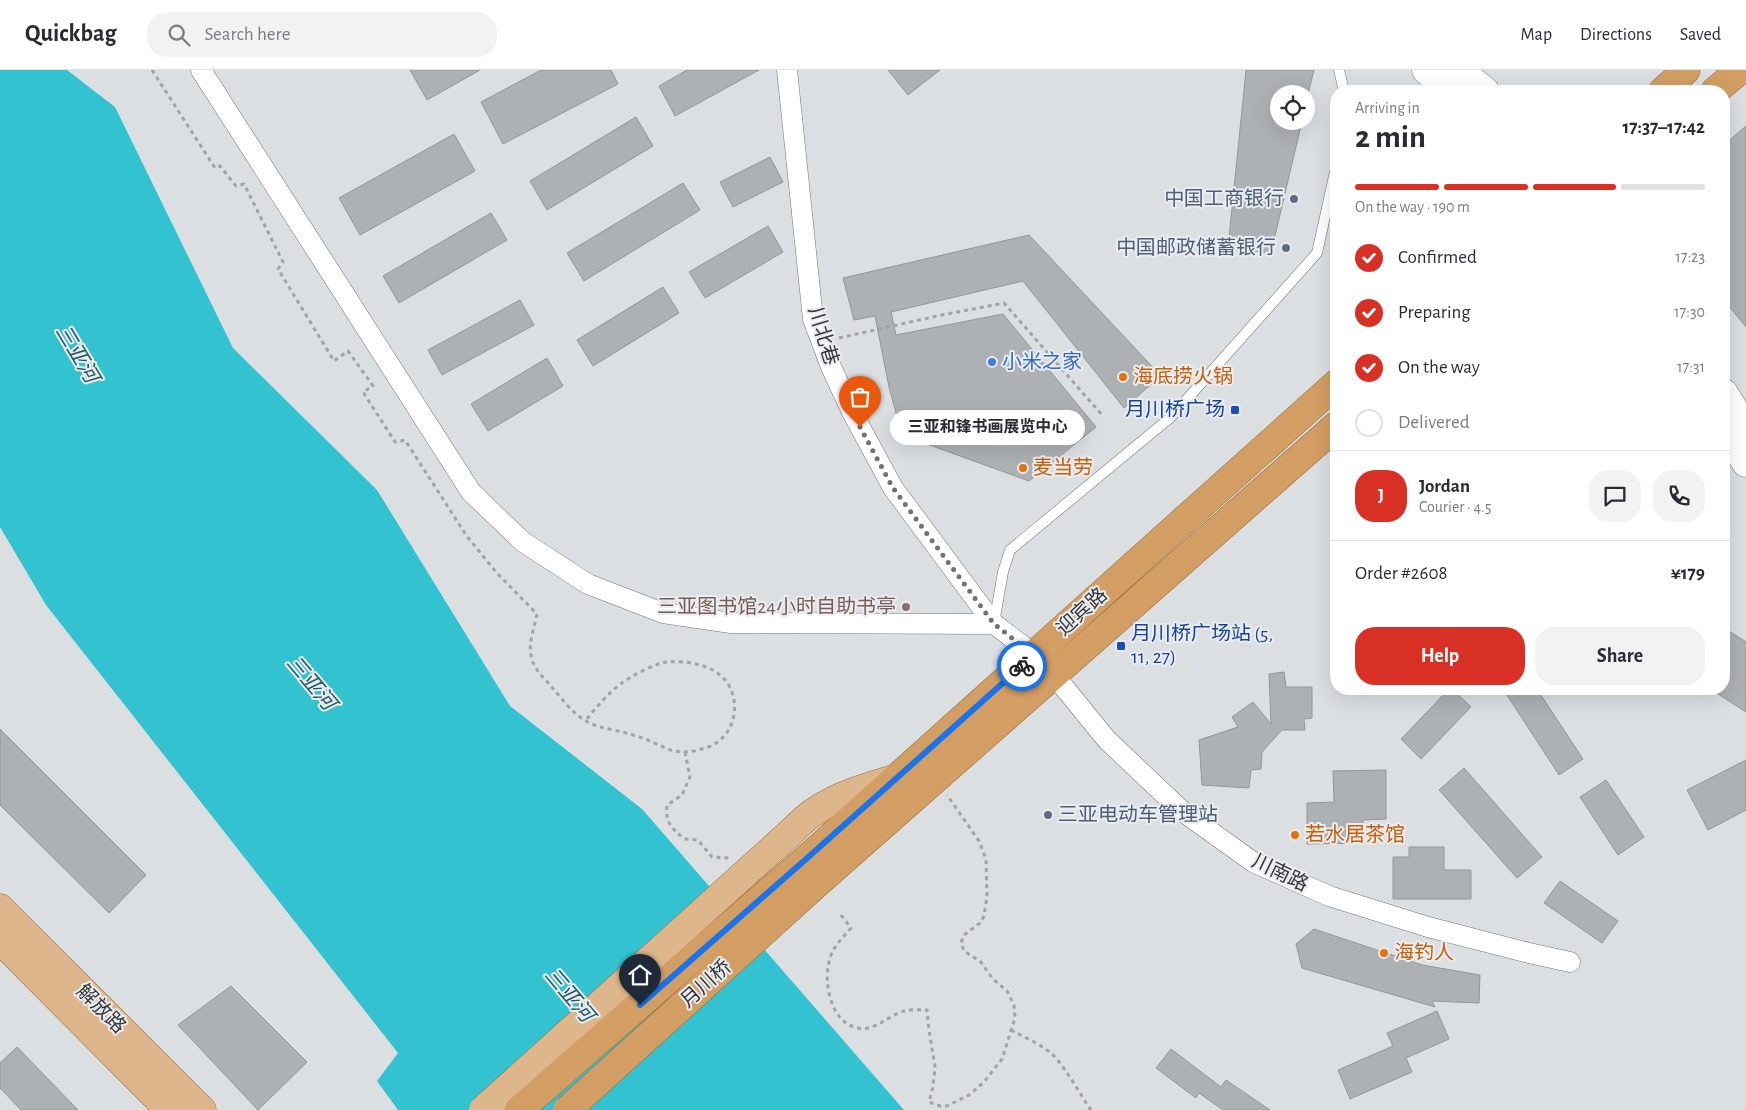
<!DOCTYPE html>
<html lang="en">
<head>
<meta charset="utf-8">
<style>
	:root { --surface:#fff; --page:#f2f2f3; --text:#2b2b33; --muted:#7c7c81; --line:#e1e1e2; --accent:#d93025 }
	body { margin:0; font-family:"Alegreya Sans","Noto Sans SC",sans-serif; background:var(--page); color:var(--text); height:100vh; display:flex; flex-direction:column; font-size:19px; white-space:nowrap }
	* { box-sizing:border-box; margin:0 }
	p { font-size:16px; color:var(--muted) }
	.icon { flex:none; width:28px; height:28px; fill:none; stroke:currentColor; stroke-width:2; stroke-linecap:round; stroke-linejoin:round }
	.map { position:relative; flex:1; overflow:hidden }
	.sheet { position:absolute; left:1330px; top:15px; width:400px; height:610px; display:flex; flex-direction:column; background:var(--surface); border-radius:20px; box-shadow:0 5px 20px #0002 }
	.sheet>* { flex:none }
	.buttons { position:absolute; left:1270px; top:15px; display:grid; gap:10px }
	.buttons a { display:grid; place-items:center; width:45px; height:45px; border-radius:50%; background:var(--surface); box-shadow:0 5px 20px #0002; font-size:25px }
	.pin { position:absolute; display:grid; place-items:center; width:42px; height:42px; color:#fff; margin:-51px -21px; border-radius:50% 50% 50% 0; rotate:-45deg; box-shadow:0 0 5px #0007 }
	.pin .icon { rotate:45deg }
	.courier { position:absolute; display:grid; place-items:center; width:50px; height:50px; margin:-25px; border:4px solid #1a73e8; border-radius:50%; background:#fff; color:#222; box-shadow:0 1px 6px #0007 }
	.bubble { position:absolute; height:35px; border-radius:18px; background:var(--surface); box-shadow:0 5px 20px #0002; font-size:16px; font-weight:700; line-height:35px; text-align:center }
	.headline em { font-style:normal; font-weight:700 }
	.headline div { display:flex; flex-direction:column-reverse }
	.headline { display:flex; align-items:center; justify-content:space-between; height:85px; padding:0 25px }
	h1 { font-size:32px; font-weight:700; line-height:38px }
	.bar { display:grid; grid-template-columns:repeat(4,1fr); gap:8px 5px; align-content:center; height:60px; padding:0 25px }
	.bar i { height:6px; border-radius:4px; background:var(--line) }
	.bar .selected { background:var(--accent) }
	.bar p { grid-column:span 4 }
	.line { display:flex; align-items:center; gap:12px; padding:0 25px; border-top:1px solid var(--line) }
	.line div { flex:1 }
	.round { display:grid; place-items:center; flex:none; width:52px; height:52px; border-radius:20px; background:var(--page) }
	ol { padding:0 25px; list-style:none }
	li { display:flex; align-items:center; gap:15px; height:55px }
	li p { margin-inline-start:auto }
	li .icon { padding:5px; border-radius:50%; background:var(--accent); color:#fff; stroke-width:4 }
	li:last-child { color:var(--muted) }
	li i { width:28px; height:28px; border:2px solid var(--line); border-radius:50% }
	.primary-button { display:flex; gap:10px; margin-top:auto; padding:10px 25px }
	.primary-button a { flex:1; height:58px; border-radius:20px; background:var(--accent); color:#fff; font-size:20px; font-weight:700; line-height:58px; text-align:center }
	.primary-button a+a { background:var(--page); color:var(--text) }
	header { display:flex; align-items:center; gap:30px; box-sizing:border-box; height:70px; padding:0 25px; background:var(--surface); border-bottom:1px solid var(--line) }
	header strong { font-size:24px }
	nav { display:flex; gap:28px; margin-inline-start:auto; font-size:18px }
	.search { width:350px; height:45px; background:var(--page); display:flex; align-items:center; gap:12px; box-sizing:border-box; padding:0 18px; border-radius:20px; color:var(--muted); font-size:19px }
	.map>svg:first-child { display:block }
</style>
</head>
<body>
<header>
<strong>Quickbag</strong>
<div class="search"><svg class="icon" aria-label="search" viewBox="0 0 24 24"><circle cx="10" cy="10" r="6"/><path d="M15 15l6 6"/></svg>Search here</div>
<nav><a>Map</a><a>Directions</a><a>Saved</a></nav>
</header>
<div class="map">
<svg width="1746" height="1040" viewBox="0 0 1746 1040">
	<rect width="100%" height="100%" fill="#dcdfe2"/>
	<!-- water -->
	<path fill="#33c2cf" d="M 0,0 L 67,0 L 115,37 L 233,278 L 377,420 L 510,636 L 642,739 L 904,1040 L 398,1040 L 377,1011 L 398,983 L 46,535 L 0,457 Z"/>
	<!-- building -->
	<path fill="#aeb1b4" stroke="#939699" d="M 410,0 L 480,0 L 427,30 Z
		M 541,0 L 611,0 L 618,14 L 503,74 L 481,32 Z
		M 687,0 L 759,0 L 675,46 L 659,16 Z
		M 888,0 L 940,0 L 908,25 Z
		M 1246,0 L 1314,0 L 1308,24 L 1279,24 L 1279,51 L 1302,51 L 1271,183 L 1228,178 Z
		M 636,47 L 653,76 L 547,140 L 530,111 Z
		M 1746,56 L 1746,257 L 1724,230 L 1724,75 Z
		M 454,64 L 475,101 L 360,165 L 339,128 Z
		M 770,87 L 783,112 L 733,137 L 720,112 Z
		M 683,113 L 700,140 L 584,211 L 567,183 Z
		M 491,143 L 507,170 L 399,233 L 383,206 Z
		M 768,156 L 783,182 L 705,228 L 689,202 Z
		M 1029,165 L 1161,306 L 1124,338 L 1023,211 L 891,242 L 896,265 L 1003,244 L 1096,357 L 1029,411 L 902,365 L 889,317 L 875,246 L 854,250 L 843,208 Z
		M 663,217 L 679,243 L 593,296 L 577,270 Z
		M 520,230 L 534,255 L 442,305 L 428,280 Z
		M 547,288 L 563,316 L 488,361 L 471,334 Z
		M 1729,561 L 1746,572 L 1746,642 L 1715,622 L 1718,619 L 1724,619 L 1724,611 L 1730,603 L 1724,599 L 1724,569 Z
		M 1284,602 L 1286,617 L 1312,617 L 1312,648 L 1304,649 L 1305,660 L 1282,660 L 1262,682 L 1261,699 L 1251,700 L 1249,718 L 1202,715 L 1199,670 L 1238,657 L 1232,647 L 1253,632 L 1271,654 L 1269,604 Z
		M 1449,619 L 1452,619 L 1471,637 L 1421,689 L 1401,669 Z
		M 1503,619 L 1537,619 L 1583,689 L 1559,705 Z
		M 0,659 L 146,805 L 109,843 L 0,735 Z
		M 1746,690 L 1746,740 L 1708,760 L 1687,720 Z
		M 1464,698 L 1542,787 L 1517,808 L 1439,720 Z
		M 1386,700 L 1386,749 L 1363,750 L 1363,773 L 1307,774 L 1307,733 L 1334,732 L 1333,701 Z
		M 1606,710 L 1644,767 L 1618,785 L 1580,727 Z
		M 1409,777 L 1444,777 L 1444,800 L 1471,800 L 1471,829 L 1393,829 L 1393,787 L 1409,787 Z
		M 1560,811 L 1618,851 L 1602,873 L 1544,833 Z
		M 1314,859 L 1422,895 L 1480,905 L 1479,933 L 1432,931 L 1435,937 L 1302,898 L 1296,874 Z
		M 231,916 L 307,992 L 258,1040 L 178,955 Z
		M 1437,941 L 1449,969 L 1406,988 L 1412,1002 L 1350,1029 L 1338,1000 L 1393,976 L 1387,963 Z
		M 17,977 L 78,1040 L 21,1040 L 0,1018 L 0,993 Z
		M 1171,979 L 1221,1017 L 1226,1010 L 1270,1040 L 1223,1040 L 1199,1023 L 1196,1028 L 1156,998 Z"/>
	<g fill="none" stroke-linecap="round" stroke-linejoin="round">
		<defs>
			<path id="service" d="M 1339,0 L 1344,21
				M 994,553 L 1003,502 L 1010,480 L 1171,347 L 1317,183 L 1336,97"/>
			<path id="minor" d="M 201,0 L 471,422 L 523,472 L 588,514 L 663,543 L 731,553 L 994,554
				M 787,0 L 813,249 L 831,297 L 852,342 L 893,418 L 994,554 L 1035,585
				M 1054,605 L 1107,670 L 1182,741 L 1253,792 L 1329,826 L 1428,857 L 1529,883 L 1570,892"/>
			<path id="secondary" d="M 1426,0 L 1451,21
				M 1459,0 L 1485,21
				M 1724,323 L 1746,359
				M 1724,357 L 1746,393"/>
			<path id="primary" d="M 790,763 C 798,755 807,746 817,740 C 841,724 870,716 897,708
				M 0,838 L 202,1040
				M 0,870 L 169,1040"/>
			<path id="trunk" d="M 1663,21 L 1686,0
				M 1715,21 L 1740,0
				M 805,790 L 1336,314
				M 823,808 L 1336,356"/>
		</defs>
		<!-- service casing -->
		<use href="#service" stroke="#727578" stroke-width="11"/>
		<!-- minor casing -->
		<use href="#minor" stroke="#727578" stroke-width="21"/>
		<!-- secondary casing -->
		<use href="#secondary" stroke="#727578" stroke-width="29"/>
		<!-- primary casing -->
		<use href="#primary" stroke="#956a3b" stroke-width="29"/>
		<!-- trunk casing -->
		<use href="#trunk" stroke="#956a3b" stroke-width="29"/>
		<!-- path -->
		<path stroke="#a1a3a6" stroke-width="3" stroke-dasharray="4 4" stroke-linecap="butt" d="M 152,0 L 215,98 L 220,96 L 236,116 L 244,114 L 283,192 L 278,199 L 334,291 L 348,281 L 373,316 L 363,322 L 395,372 L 405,370 L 466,465 L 496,502 L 537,544 C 535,554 528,575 531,585 C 533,598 542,606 551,616 C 561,628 572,643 586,651 C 599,659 615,659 629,664 C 643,667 656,674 668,679 C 681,684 693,682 705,678 C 734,670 743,634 726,611 C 714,595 686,590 667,592 C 656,593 631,606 622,613 C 608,623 596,638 585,651
			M 839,268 L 937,246 L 1004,233 L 1102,345
			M 685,682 L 690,707 L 682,725 L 667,735 C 665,753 671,757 684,769 L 698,770 L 712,787 L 729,788
			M 841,845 L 851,858 C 845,865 838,872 834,879 C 820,902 828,953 858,958 C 874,962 889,945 904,941 C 911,939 920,940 927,940 L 929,960 L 935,997 L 933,1017 L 929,1032 L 940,1036 L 947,1036 L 969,1025 L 984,1012 L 1002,989 L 1015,948 L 1014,935 L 1007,921 L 992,908 L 981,892 L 964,881 L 961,873 L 964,865 L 980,853 L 984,846 L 987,826 L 986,789 L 979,771 L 947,725
			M 1011,960 C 1026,968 1043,975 1055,987 C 1069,1003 1079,1023 1091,1040"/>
		<!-- service -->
		<use href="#service" stroke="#fff" stroke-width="10"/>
		<!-- minor -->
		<use href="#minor" stroke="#fff" stroke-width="20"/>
		<!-- secondary -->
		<use href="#secondary" stroke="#fff" stroke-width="28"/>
		<!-- primary -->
		<use href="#primary" stroke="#deb68b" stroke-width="28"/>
		<!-- trunk -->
		<use href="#trunk" stroke="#d39e64" stroke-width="28"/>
		<defs>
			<path id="primary-bridge" d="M 483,1040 L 790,763"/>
			<path id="trunk-bridge" d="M 519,1040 L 805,790
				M 567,1040 L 823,808"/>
		</defs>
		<!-- primary-bridge casing -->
		<use href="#primary-bridge" stroke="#956a3b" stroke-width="29" stroke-linecap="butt"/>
		<!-- trunk-bridge casing -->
		<use href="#trunk-bridge" stroke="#956a3b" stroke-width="29" stroke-linecap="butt"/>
		<!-- primary-bridge -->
		<use href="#primary-bridge" stroke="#deb68b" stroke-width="28"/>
		<!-- trunk-bridge -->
		<use href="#trunk-bridge" stroke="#d39e64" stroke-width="28"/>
	</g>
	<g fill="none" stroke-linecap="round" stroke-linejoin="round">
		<!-- done -->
		<path stroke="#707274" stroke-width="5" stroke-dasharray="0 9" d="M 860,357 L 893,418 L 994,554 L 1034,585 L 1022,596"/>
		<!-- route -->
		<path stroke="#1a73e8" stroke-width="6" d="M 640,935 L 805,790 L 1022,596"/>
	</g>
	<!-- markers -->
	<g fill="#5c6f8a" stroke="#e9ecf0" stroke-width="2">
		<circle cx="1294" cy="129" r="5"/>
		<circle cx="1286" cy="178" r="5"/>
		<circle cx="1048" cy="745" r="5"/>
	</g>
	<circle fill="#3f7fe0" stroke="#e9ecf0" stroke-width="2" cx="992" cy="292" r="5"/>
	<g fill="#e8710a" stroke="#e9ecf0" stroke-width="2">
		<circle cx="1123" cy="307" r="5"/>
		<circle cx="1023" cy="398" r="5"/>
		<circle cx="1295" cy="765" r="5"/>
		<circle cx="1384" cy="883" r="5"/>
	</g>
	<g fill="#1a4fb4" stroke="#e9ecf0" stroke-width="2">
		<rect x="1230" y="335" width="10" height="10" rx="2.5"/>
		<rect x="1116" y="571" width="10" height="10" rx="2.5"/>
	</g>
	<circle fill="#8d6e63" stroke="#e9ecf0" stroke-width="2" cx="906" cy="537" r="5"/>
	<g text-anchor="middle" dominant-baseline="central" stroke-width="4" stroke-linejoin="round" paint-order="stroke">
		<!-- service labels -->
		<g font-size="20" fill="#4e5e75" stroke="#e9ecf0" text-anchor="end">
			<text x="1284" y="129">中国工商银行</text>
			<text x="1276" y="178">中国邮政储蓄银行</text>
			<text x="1058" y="745" text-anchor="start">三亚电动车管理站</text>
		</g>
		<!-- street labels -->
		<g font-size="20" fill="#363738" stroke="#e9ecf0">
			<text transform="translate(823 266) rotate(73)">川北巷</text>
			<text transform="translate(1082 542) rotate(-42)">迎宾路</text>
			<text transform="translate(1280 803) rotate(26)">川南路</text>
			<text transform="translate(706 914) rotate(-42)">月川桥</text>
			<text transform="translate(101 939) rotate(45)">解放路</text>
		</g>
		<!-- shop labels -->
		<g font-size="20" fill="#366cbe" stroke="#e9ecf0" text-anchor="start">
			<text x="1002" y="292">小米之家</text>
		</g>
		<!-- food labels -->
		<g font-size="20" fill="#c56008" stroke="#e9ecf0" text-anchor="start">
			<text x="1133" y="307">海底捞火锅</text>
			<text x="1033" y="398">麦当劳</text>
			<text x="1305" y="765">若水居茶馆</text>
			<text x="1394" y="883">海钓人</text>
		</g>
		<!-- transit labels -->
		<g font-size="20" fill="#164399" stroke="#e9ecf0" text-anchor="end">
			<text x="1225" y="340">月川桥广场</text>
			<text x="1131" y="564" text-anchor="start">月川桥广场站 (5,<tspan x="1131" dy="23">11, 27)</tspan></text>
		</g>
		<!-- education labels -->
		<g font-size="20" fill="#785e54" stroke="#e9ecf0" text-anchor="end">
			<text x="896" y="537">三亚图书馆24小时自助书亭</text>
		</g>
		<!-- water labels -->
		<g font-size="21" font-style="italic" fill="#225a60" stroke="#e9ecf0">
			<text transform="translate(77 284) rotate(59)">三亚河</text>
			<text transform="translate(311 613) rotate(50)">三亚河</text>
			<text transform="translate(569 925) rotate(50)">三亚河</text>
		</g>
	</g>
</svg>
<div class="buttons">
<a><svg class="icon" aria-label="locate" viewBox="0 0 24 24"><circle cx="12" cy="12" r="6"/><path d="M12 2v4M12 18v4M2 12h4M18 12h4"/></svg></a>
</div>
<div class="pin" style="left:860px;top:357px;background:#ea580c"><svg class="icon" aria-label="bag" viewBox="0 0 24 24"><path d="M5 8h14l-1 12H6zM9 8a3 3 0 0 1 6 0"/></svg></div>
<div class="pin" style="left:640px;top:935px;background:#1f2937"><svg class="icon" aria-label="home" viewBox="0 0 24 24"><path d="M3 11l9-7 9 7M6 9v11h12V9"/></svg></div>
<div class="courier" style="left:1022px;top:596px"><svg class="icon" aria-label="bike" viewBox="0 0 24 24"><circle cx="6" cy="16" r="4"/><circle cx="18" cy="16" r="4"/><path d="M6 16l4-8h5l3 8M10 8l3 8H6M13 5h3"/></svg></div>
<div class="bubble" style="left:890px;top:340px;width:195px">三亚和锋书画展览中心</div>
<section class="sheet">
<div class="headline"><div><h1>2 min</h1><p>Arriving in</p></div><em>17:37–17:42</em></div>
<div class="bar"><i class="selected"></i><i class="selected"></i><i class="selected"></i><i></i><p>On the way · 190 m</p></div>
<ol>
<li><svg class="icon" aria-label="check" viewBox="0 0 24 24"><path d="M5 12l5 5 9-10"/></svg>Confirmed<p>17:23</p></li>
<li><svg class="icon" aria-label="check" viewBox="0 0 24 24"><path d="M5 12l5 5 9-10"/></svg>Preparing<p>17:30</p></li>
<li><svg class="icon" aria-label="check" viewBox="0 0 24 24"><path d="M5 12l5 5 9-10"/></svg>On the way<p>17:31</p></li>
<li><i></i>Delivered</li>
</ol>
<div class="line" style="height:90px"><b class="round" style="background:var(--accent);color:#fff">J</b><div><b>Jordan</b><p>Courier · 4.5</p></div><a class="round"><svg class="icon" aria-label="chat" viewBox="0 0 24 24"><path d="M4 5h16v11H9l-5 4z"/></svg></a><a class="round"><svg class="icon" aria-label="phone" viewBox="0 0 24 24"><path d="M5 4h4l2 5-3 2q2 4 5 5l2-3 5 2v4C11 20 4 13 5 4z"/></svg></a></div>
<div class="line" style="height:65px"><div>Order #2608</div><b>¥179</b></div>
<div class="primary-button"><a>Help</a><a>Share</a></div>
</section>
</div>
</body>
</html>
